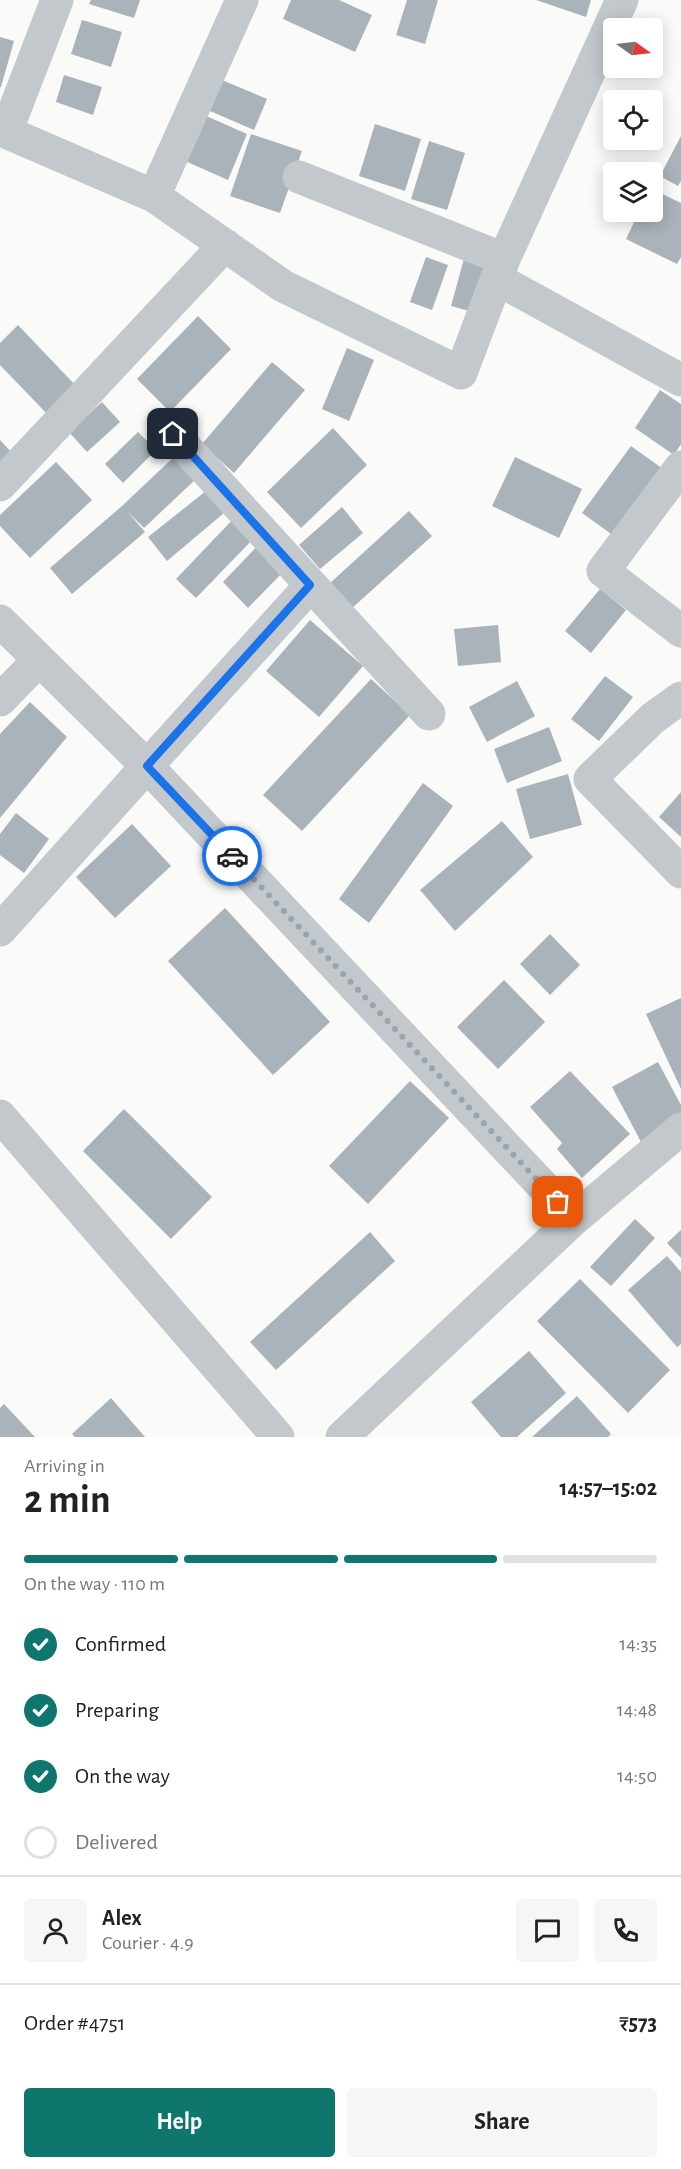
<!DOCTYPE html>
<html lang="en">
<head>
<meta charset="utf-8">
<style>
	:root { --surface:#fff; --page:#f6f6f6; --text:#222; --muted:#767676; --line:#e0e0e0; --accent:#0f766e }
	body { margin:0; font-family:"Alegreya Sans",sans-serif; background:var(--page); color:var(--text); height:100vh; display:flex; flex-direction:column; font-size:22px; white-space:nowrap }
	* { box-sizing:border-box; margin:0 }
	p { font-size:20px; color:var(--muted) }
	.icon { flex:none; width:33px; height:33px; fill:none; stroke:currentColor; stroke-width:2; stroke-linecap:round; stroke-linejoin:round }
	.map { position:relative; height:1437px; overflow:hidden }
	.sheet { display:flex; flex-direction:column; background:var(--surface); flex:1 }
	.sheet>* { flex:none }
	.needle { width:39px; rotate:104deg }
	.fabs { position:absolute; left:603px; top:18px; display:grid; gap:12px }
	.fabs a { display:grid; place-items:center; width:60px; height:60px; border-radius:6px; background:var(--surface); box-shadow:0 3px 15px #0003; font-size:30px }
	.pin { position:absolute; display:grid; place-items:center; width:51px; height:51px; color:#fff; margin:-26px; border-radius:12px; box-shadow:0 3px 9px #0006 }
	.courier { position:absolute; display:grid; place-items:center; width:60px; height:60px; margin:-30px; border:4px solid #1a73e8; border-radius:50%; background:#fff; color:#222; box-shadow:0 2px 8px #0007 }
	.head em { font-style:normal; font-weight:600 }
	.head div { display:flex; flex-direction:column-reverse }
	.head { display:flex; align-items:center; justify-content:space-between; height:102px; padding:0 24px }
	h1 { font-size:39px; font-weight:600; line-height:45px }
	.bar { display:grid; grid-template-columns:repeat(4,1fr); gap:9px 6px; align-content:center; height:72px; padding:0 24px }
	.bar i { height:8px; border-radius:4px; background:var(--line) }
	.bar .selected { background:var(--accent) }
	.bar p { grid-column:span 4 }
	.line { display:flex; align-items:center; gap:15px; padding:0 24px; border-top:2px solid var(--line) }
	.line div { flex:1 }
	.round { display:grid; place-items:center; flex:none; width:63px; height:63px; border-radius:6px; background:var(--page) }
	ol { padding:0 24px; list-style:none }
	li { display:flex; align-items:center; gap:18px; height:66px }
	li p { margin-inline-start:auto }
	li .icon { padding:6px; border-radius:50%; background:var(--accent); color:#fff; stroke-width:4 }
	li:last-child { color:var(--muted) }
	li i { width:33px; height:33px; border:3px solid var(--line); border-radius:50% }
	.primary-button { display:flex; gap:12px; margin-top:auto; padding:12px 24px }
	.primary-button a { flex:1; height:69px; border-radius:6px; background:var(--accent); color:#fff; font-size:24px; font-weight:600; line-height:69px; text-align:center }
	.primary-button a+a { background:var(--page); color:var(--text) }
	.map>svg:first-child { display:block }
</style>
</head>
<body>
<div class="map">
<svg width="681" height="1437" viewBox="0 0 681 1437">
	<rect width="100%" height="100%" fill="#fafaf8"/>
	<!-- building -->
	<path fill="#aab3b9" d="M 91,0 L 140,0 L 134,18 L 89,4 Z
		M 291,0 L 339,0 L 372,15 L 355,52 L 283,19 Z
		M 407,0 L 438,0 L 425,44 L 396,35 Z
		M 536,0 L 591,0 L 586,17 Z
		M 82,20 L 122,32 L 111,67 L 71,54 Z
		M 0,37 L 14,41 L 1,87 L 0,87 Z
		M 64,75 L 102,87 L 93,115 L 56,102 Z
		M 222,80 L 267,99 L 254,130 L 210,111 Z
		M 204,115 L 247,134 L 228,180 L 185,161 Z
		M 375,124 L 421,139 L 405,191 L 359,176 Z
		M 251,134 L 302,151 L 280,213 L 230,196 Z
		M 681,136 L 681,181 L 678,186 L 660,176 Z
		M 429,141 L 465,153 L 447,210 L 411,199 Z
		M 652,189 L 681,203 L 681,257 L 677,264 L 626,239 L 639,212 L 652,212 Z
		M 465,255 L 486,261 L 473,312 L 451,306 Z
		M 426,257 L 448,265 L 432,310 L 410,302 Z
		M 198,316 L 231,349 L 170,412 L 137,379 Z
		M 18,325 L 78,388 L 49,416 L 0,365 L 0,343 Z
		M 347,348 L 374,360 L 349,421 L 322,409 Z
		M 272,362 L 305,390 L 234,473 L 202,444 Z
		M 660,390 L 681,404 L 681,444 L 674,455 L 635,428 Z
		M 102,402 L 120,422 L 87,452 L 69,432 Z
		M 333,428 L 367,465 L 301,528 L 267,492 Z
		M 138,432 L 156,450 L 123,483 L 105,464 Z
		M 0,440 L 14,455 L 0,469 Z
		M 631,446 L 663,469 L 614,536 L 582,513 Z
		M 177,454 L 198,477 L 144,528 L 127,511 L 145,532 L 72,594 L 50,568 L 122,506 Z
		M 515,457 L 582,489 L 559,538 L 492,506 Z
		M 56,462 L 92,500 L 30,558 L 0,526 L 0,515 Z
		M 206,491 L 224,513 L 167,561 L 148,537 Z
		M 342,507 L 363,533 L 320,569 L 299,545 Z
		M 409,511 L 432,536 L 351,609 L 329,584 Z
		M 236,516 L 256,536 L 196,598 L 176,579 Z
		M 265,538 L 291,564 L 248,608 L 223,582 Z
		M 600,589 L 626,610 L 591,653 L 565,631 Z
		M 310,620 L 363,666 L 319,717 L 266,671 Z
		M 498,625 L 501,662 L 458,666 L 454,629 Z
		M 605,676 L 633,697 L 599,741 L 571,719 Z
		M 371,679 L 410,715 L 302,831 L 263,795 Z
		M 517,681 L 535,716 L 487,742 L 469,707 Z
		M 30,702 L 67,737 L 0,818 L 0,734 Z
		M 549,727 L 562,761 L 507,783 L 494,749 Z
		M 568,774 L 582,825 L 530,839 L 516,789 Z
		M 423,783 L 453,806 L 369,923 L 339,899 Z
		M 681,792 L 681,837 L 659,817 Z
		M 16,813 L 49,839 L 24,873 L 0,855 L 0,834 Z
		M 502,821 L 533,857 L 455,931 L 420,890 Z
		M 132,824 L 171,866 L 115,918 L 76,877 Z
		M 225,908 L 330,1022 L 273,1075 L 168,961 Z
		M 550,934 L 580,965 L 550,995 L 520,964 Z
		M 504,980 L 545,1022 L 498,1069 L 457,1027 Z
		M 681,998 L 681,1089 L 646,1014 Z
		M 658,1062 L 681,1105 L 681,1120 L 641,1142 L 612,1087 Z
		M 570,1071 L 630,1134 L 582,1178 L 557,1149 L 562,1143 L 530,1107 Z
		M 410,1081 L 449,1118 L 368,1204 L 329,1166 Z
		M 124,1109 L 212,1197 L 171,1239 L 83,1151 Z
		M 635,1219 L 655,1238 L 611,1286 L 590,1267 Z
		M 681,1230 L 681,1258 L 667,1243 Z
		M 370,1232 L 395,1261 L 276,1370 L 250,1342 Z
		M 667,1256 L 681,1272 L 681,1344 L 677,1347 L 628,1290 Z
		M 580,1279 L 670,1370 L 628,1413 L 537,1321 Z
		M 529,1351 L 566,1393 L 517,1437 L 501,1437 L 471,1402 Z
		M 577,1396 L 611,1434 L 608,1437 L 532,1437 Z
		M 111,1398 L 145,1437 L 75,1437 L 72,1434 Z
		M 4,1404 L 35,1437 L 0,1437 L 0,1408 Z"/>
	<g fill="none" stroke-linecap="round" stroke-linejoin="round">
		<!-- minor -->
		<path stroke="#c3c8cc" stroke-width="33" d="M 57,0 L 6,132 L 154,196 L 283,286 L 461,373 L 504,259 L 622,0
			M 299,177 L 504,259
			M 154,196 L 242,0
			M 497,279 L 681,380
			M 173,434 L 429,714
			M 681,467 L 603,571 L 681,631
			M 0,485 L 225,245
			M 0,621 L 147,766 L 311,585
			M 681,698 L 653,718 L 590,779 L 681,872
			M 0,700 L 38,661
			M 0,930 L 147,766 L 574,1219
			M 0,1116 L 278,1437
			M 342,1437 L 574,1219 L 681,1129"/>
	</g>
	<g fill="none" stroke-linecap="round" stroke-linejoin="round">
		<!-- done -->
		<path stroke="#99a4ac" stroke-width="6" stroke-dasharray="0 10.8" d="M 232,856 L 558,1202"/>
		<!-- route -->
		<path stroke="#1a73e8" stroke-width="8" d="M 173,434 L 310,585 L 147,766 L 232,856"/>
	</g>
</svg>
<div class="fabs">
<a><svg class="needle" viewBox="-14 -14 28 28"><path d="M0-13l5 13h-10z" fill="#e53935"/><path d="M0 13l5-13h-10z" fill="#767676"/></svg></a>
<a><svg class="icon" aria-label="locate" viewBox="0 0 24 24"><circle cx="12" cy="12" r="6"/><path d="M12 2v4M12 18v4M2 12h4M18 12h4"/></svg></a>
<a><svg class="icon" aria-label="layers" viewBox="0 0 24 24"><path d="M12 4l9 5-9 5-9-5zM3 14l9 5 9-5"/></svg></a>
</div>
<div class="pin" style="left:558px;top:1202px;background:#ea580c"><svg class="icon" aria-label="bag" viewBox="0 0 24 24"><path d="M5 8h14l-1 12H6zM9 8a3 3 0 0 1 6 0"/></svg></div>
<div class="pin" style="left:173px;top:434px;background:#1f2937"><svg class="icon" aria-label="home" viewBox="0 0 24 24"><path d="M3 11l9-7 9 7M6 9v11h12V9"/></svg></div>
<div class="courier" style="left:232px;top:856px"><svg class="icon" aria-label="car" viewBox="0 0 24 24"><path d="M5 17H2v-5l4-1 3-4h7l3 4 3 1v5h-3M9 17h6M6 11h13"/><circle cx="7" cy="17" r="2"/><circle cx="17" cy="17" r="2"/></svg></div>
</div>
<section class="sheet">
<div class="head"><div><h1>2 min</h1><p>Arriving in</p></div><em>14:57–15:02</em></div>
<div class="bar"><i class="selected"></i><i class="selected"></i><i class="selected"></i><i></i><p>On the way · 110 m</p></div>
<ol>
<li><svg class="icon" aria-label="check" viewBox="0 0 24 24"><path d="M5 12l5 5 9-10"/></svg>Confirmed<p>14:35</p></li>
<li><svg class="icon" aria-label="check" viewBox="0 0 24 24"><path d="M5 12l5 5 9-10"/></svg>Preparing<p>14:48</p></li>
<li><svg class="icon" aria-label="check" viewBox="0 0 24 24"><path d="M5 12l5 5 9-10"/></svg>On the way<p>14:50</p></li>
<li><i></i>Delivered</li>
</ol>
<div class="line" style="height:108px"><a class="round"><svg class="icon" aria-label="person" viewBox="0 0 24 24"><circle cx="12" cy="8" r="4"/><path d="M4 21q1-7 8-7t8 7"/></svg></a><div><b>Alex</b><p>Courier · 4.9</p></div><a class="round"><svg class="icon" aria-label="chat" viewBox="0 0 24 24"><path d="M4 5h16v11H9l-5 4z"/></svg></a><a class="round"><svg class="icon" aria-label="phone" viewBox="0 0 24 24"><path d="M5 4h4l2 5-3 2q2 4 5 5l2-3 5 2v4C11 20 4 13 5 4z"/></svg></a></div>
<div class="line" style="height:78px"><div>Order #4751</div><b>₹573</b></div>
<div class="primary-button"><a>Help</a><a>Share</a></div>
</section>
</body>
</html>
